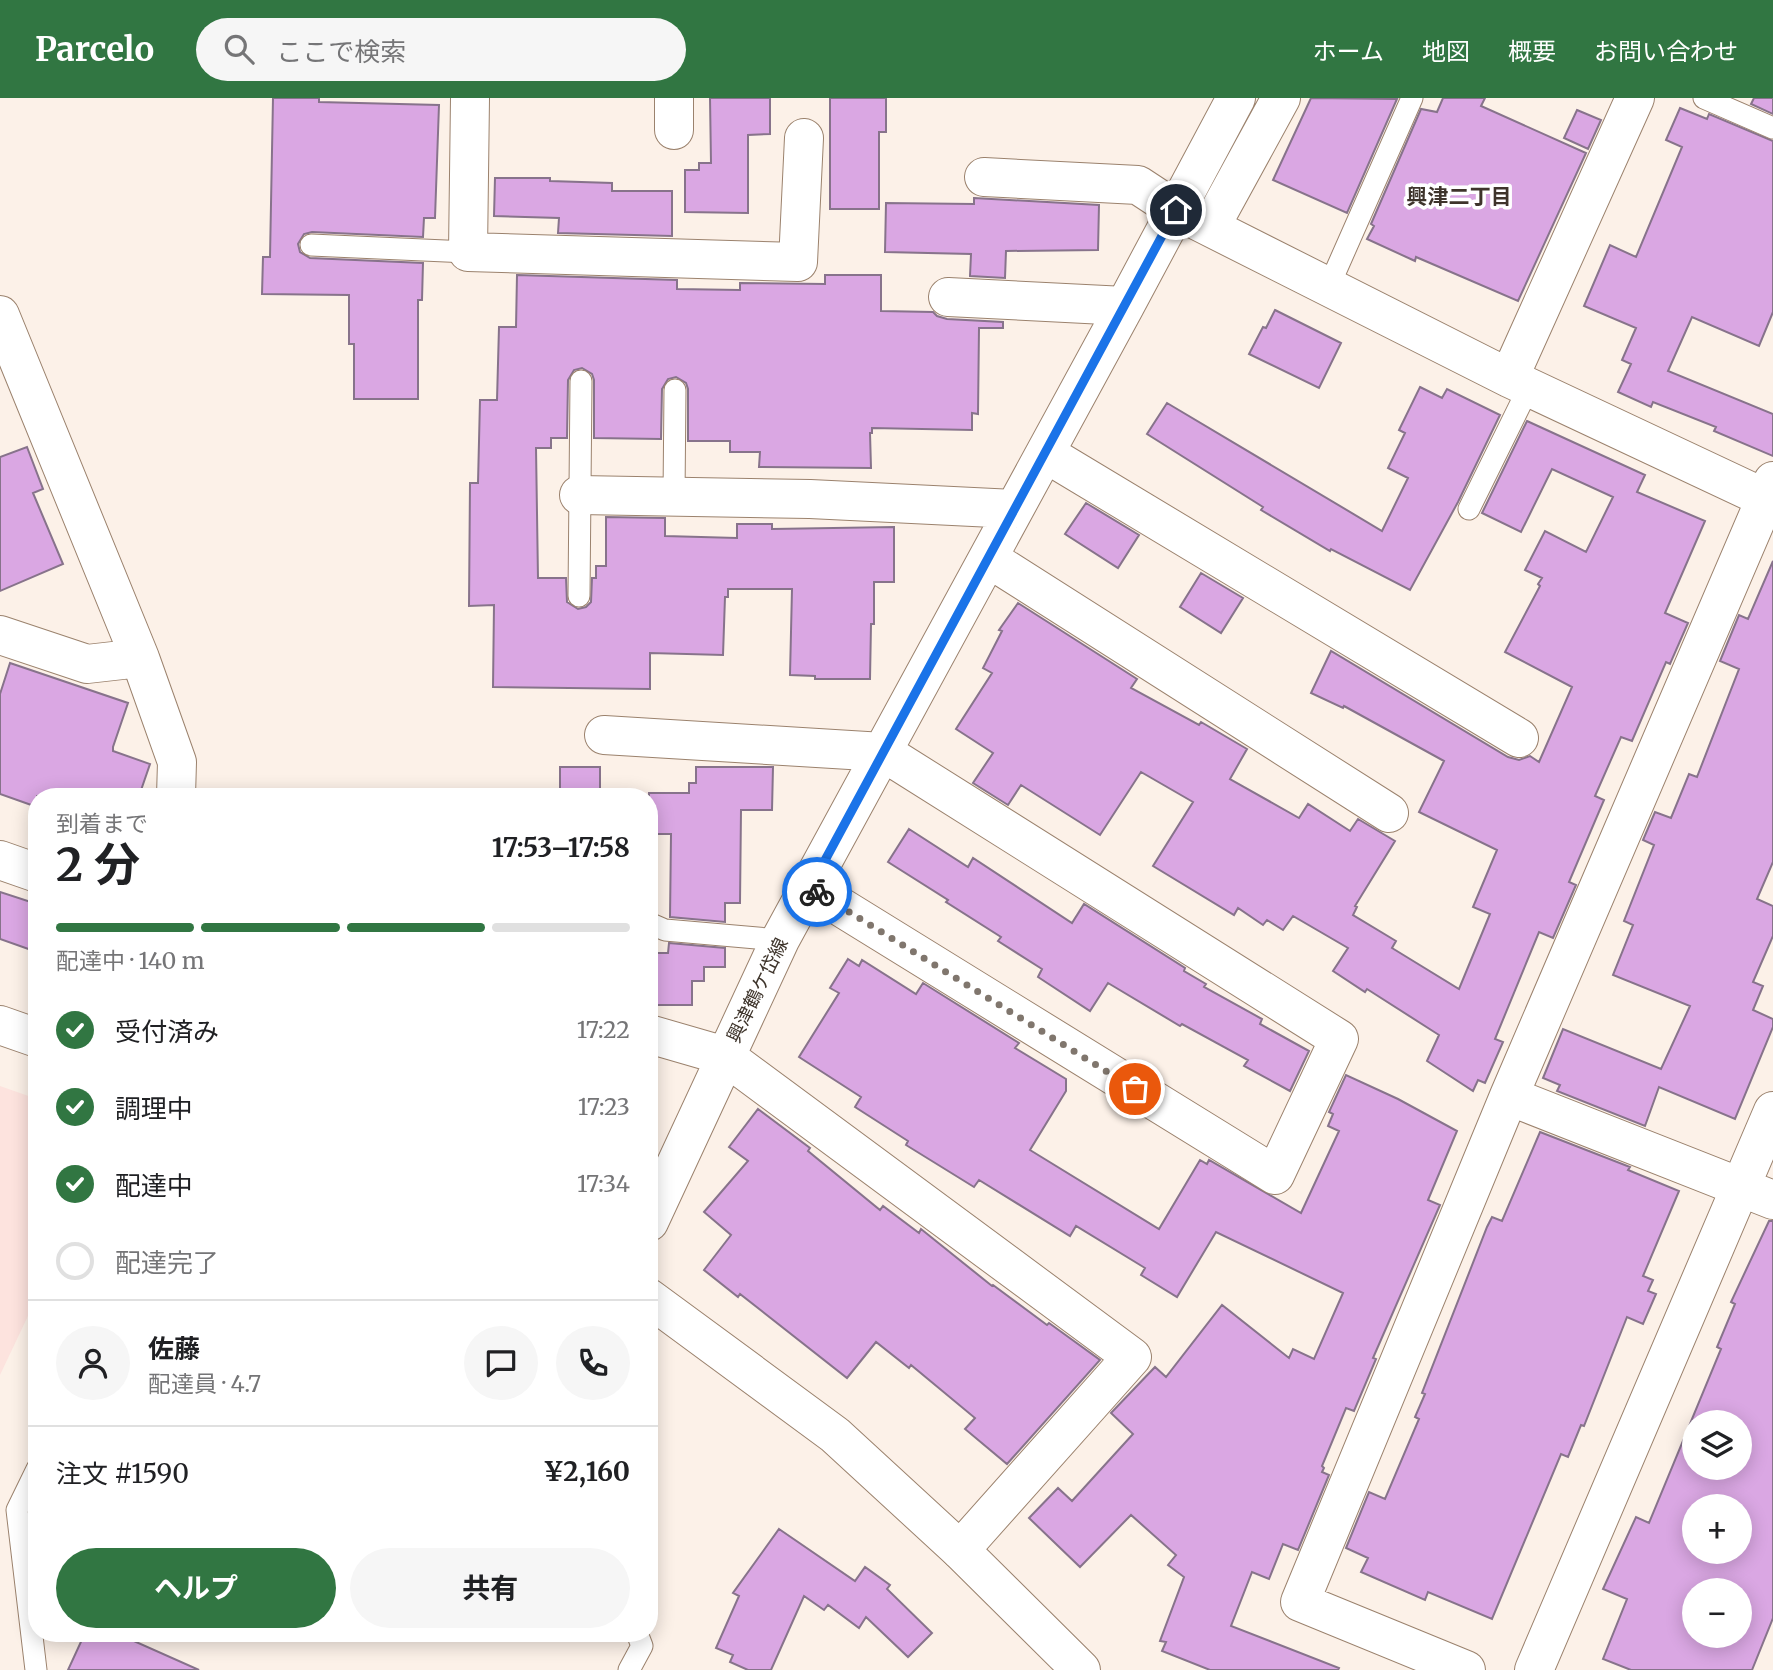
<!DOCTYPE html>
<html lang="ja">
<head>
<meta charset="utf-8">
<style>
	:root { --surface:#fff; --page:#f6f6f6; --text:#202124; --muted:#757577; --line:#e0e0e0; --accent:#317642 }
	body { margin:0; font-family:Merriweather,"Noto Sans JP",serif; background:var(--page); color:var(--text); height:100vh; display:flex; flex-direction:column; font-size:26px; white-space:nowrap }
	* { box-sizing:border-box; margin:0 }
	p { font-size:23px; color:var(--muted) }
	.icon { flex:none; width:38px; height:38px; fill:none; stroke:currentColor; stroke-width:2; stroke-linecap:round; stroke-linejoin:round }
	.map { position:relative; flex:1; overflow:hidden }
	.details { position:absolute; left:28px; top:690px; width:630px; height:854px; display:flex; flex-direction:column; background:var(--surface); border-radius:28px; box-shadow:0 4px 18px #0003 }
	.details>* { flex:none }
	.fabs { position:absolute; left:1682px; top:1312px; display:grid; gap:14px }
	.fabs a { display:grid; place-items:center; width:70px; height:70px; border-radius:50%; background:var(--surface); box-shadow:0 4px 18px #0003; font-size:35px }
	.pin { position:absolute; display:grid; place-items:center; width:60px; height:60px; color:#fff; margin:-30px; border:4px solid #fff; border-radius:50%; box-shadow:0 2px 7px #0007 }
	.courier { position:absolute; display:grid; place-items:center; width:70px; height:70px; margin:-35px; border:5px solid #1a73e8; border-radius:50%; background:#fff; color:#222; box-shadow:0 2px 9px #0007 }
	.headline em { font-style:normal; font-weight:700 }
	.headline div { display:flex; flex-direction:column-reverse }
	.headline { display:flex; align-items:center; justify-content:space-between; height:119px; padding:0 28px }
	h1 { font-size:46px; font-weight:700; line-height:52px }
	.bar { display:grid; grid-template-columns:repeat(4,1fr); gap:10px 7px; align-content:center; height:84px; padding:0 28px }
	.bar i { height:9px; border-radius:5px; background:var(--line) }
	.bar .selected { background:var(--accent) }
	.bar p { grid-column:span 4 }
	.line { display:flex; align-items:center; gap:18px; padding:0 28px; border-top:2px solid var(--line) }
	.line div { flex:1 }
	.round { display:grid; place-items:center; flex:none; width:74px; height:74px; border-radius:37px; background:var(--page) }
	ol { padding:0 28px; list-style:none }
	li { display:flex; align-items:center; gap:21px; height:77px }
	li p { margin-inline-start:auto }
	li .icon { padding:7px; border-radius:50%; background:var(--accent); color:#fff; stroke-width:4 }
	li:last-child { color:var(--muted) }
	li i { width:38px; height:38px; border:4px solid var(--line); border-radius:50% }
	.primary-button { display:flex; gap:14px; margin-top:auto; padding:14px 28px }
	.primary-button a { flex:1; height:80px; border-radius:42px; background:var(--accent); color:#fff; font-size:28px; font-weight:700; line-height:80px; text-align:center }
	.primary-button a+a { background:var(--page); color:var(--text) }
	header { display:flex; align-items:center; gap:42px; box-sizing:border-box; height:98px; padding:0 35px; background:var(--accent); color:#fff }
	header strong { font-size:33px }
	nav { display:flex; gap:38px; margin-inline-start:auto; font-size:24px }
	.search { width:490px; height:63px; background:var(--page); display:flex; align-items:center; gap:18px; box-sizing:border-box; padding:0 24px; border-radius:38px; color:var(--muted); font-size:26px }
	.map>svg:first-child { display:block }
</style>
</head>
<body>
<header>
<strong>Parcelo</strong>
<div class="search"><svg class="icon" aria-label="search" viewBox="0 0 24 24"><circle cx="10" cy="10" r="6"/><path d="M15 15l6 6"/></svg>ここで検索</div>
<nav><a>ホーム</a><a>地図</a><a>概要</a><a>お問い合わせ</a></nav>
</header>
<div class="map">
<svg width="1773" height="1572" viewBox="0 0 1773 1572">
	<rect width="100%" height="100%" fill="#fcf1e8"/>
	<!-- industrial -->
	<path fill="#fde3de" d="M 0,988 L 37,1001 L 37,1199 L 0,1277 Z"/>
	<!-- building -->
	<path fill="#daa7e3" stroke="#87738b" stroke-width="2" fill-rule="evenodd" d="M 273,0 L 319,0 L 319,4 L 439,7 L 435,120 L 424,120 L 423,139 L 312,134 L 304,136 L 298,146 L 300,154 L 310,160 L 423,165 L 422,202 L 418,202 L 418,301 L 354,301 L 354,246 L 349,246 L 349,197 L 262,196 L 263,159 L 270,159 Z
		M 710,0 L 770,0 L 770,36 L 748,37 L 748,115 L 685,114 L 685,72 L 699,72 L 699,65 L 711,65 Z
		M 830,0 L 886,0 L 886,34 L 879,34 L 879,111 L 830,111 Z
		M 1311,0 L 1397,1 L 1347,115 L 1273,82 Z
		M 1443,0 L 1485,0 L 1481,8 L 1586,55 L 1518,203 L 1416,159 L 1415,163 L 1367,141 L 1374,128 L 1371,126 L 1421,11 L 1437,14 Z
		M 1754,0 L 1773,0 L 1773,16 L 1751,6 Z
		M 1680,10 L 1707,21 L 1709,16 L 1773,43 L 1773,214 L 1759,248 L 1692,219 L 1668,273 L 1773,316 L 1773,358 L 1714,333 L 1716,329 L 1653,304 L 1651,309 L 1618,294 L 1631,266 L 1622,262 L 1636,230 L 1584,208 L 1610,147 L 1636,159 L 1682,49 L 1666,42 Z
		M 1577,12 L 1601,22 L 1588,51 L 1564,40 Z
		M 495,80 L 550,80 L 550,83 L 612,85 L 612,93 L 672,93 L 672,138 L 558,135 L 559,120 L 494,118 Z
		M 974,100 L 1099,107 L 1098,152 L 1006,153 L 1005,180 L 970,178 L 971,156 L 885,154 L 886,105 L 974,106 Z
		M 517,177 L 677,182 L 677,191 L 740,192 L 740,185 L 825,186 L 825,177 L 881,177 L 881,213 L 933,214 L 937,218 L 947,221 L 1003,224 L 1003,230 L 979,230 L 978,316 L 972,315 L 972,332 L 872,330 L 872,335 L 870,335 L 871,370 L 759,369 L 760,354 L 730,354 L 730,343 L 688,343 L 688,291 L 686,285 L 676,279 L 668,281 L 662,291 L 661,341 L 594,340 L 594,282 L 592,276 L 582,270 L 574,272 L 568,282 L 567,340 L 551,340 L 551,350 L 536,350 L 538,480 L 566,480 L 567,504 L 578,511 L 586,509 L 591,504 L 592,480 L 596,480 L 596,468 L 606,468 L 606,419 L 665,420 L 665,438 L 737,440 L 737,426 L 772,426 L 772,431 L 894,429 L 894,484 L 874,484 L 874,526 L 871,526 L 870,581 L 815,581 L 815,578 L 790,577 L 792,491 L 728,491 L 728,499 L 725,499 L 723,557 L 650,555 L 650,591 L 493,589 L 494,507 L 469,508 L 470,385 L 478,385 L 480,302 L 497,302 L 499,229 L 516,229 Z
		M 1275,212 L 1341,245 L 1319,290 L 1249,256 L 1263,229 L 1266,230 Z
		M 1420,289 L 1442,300 L 1447,291 L 1500,317 L 1458,404 L 1410,492 L 1331,451 L 1330,453 L 1261,412 L 1263,409 L 1147,336 L 1167,305 L 1382,433 L 1408,380 L 1388,370 L 1405,335 L 1399,332 Z
		M 1527,323 L 1645,377 L 1637,394 L 1705,423 L 1665,515 L 1688,525 L 1670,566 L 1666,564 L 1632,643 L 1621,639 L 1595,698 L 1604,702 L 1569,784 L 1576,787 L 1553,840 L 1539,834 L 1495,941 L 1503,944 L 1485,985 L 1478,982 L 1473,993 L 1427,963 L 1439,937 L 1367,891 L 1365,894 L 1333,873 L 1348,850 L 1293,818 L 1283,832 L 1267,822 L 1263,827 L 1238,810 L 1234,817 L 1153,768 L 1193,704 L 1141,674 L 1100,737 L 1021,687 L 1008,707 L 973,685 L 993,655 L 956,631 L 992,575 L 983,570 L 1002,533 L 999,532 L 1018,505 L 1137,581 L 1131,590 L 1199,627 L 1201,624 L 1247,651 L 1230,681 L 1299,720 L 1308,706 L 1350,733 L 1358,721 L 1395,743 L 1355,808 L 1357,809 L 1353,817 L 1396,843 L 1392,850 L 1459,891 L 1490,816 L 1473,809 L 1497,752 L 1419,714 L 1444,663 L 1344,608 L 1343,610 L 1311,595 L 1331,553 L 1508,659 L 1519,662 L 1530,658 L 1539,664 L 1572,589 L 1505,554 L 1540,488 L 1538,486 L 1542,480 L 1525,472 L 1545,433 L 1586,454 L 1613,399 L 1552,371 L 1521,434 L 1482,415 Z
		M 27,349 L 43,391 L 33,395 L 63,466 L 0,493 L 0,359 Z
		M 1086,405 L 1139,437 L 1118,470 L 1065,436 Z
		M 1773,463 L 1773,764 L 1757,801 L 1773,808 L 1773,838 L 1753,884 L 1763,888 L 1753,912 L 1773,921 L 1773,929 L 1735,1021 L 1659,989 L 1645,1028 L 1557,993 L 1560,987 L 1543,980 L 1563,931 L 1661,971 L 1690,908 L 1613,877 L 1633,827 L 1624,823 L 1654,747 L 1643,742 L 1655,714 L 1671,720 L 1689,676 L 1697,679 L 1739,571 L 1720,563 L 1739,517 L 1748,521 Z
		M 1201,475 L 1243,500 L 1221,535 L 1180,509 Z
		M 10,565 L 128,605 L 113,649 L 113,653 L 150,666 L 139,698 L 37,698 L 37,709 L 0,696 L 0,596 Z
		M 560,669 L 600,669 L 600,698 L 560,698 Z
		M 696,669 L 773,669 L 772,712 L 741,712 L 740,805 L 725,805 L 725,824 L 670,819 L 671,736 L 649,736 L 649,695 L 689,695 L 689,685 L 696,685 Z
		M 909,731 L 968,769 L 973,760 L 1072,825 L 1084,806 L 1185,870 L 1184,873 L 1206,886 L 1204,889 L 1262,921 L 1260,926 L 1309,953 L 1290,993 L 1244,968 L 1248,962 L 1182,926 L 1180,928 L 1108,885 L 1090,913 L 1038,879 L 1042,871 L 998,843 L 1001,839 L 946,804 L 948,802 L 888,764 Z
		M 0,794 L 37,806 L 37,854 L 0,841 Z
		M 669,845 L 725,850 L 725,869 L 704,869 L 704,883 L 692,883 L 692,907 L 649,907 L 649,855 L 668,855 Z
		M 848,861 L 859,868 L 862,862 L 916,896 L 923,885 L 1019,945 L 1015,950 L 1066,981 L 1066,993 L 1030,1052 L 1159,1131 L 1200,1062 L 1207,1066 L 1209,1062 L 1301,1115 L 1339,1033 L 1328,1028 L 1333,1016 L 1329,1014 L 1346,977 L 1398,1001 L 1457,1033 L 1428,1102 L 1440,1107 L 1373,1260 L 1376,1261 L 1354,1313 L 1346,1310 L 1322,1368 L 1324,1370 L 1322,1374 L 1329,1377 L 1298,1452 L 1283,1446 L 1269,1481 L 1252,1474 L 1231,1528 L 1339,1570 L 1338,1572 L 1210,1572 L 1162,1553 L 1166,1544 L 1160,1543 L 1184,1479 L 1168,1467 L 1176,1457 L 1131,1417 L 1080,1469 L 1029,1420 L 1058,1390 L 1072,1403 L 1133,1336 L 1111,1315 L 1155,1269 L 1166,1279 L 1222,1207 L 1289,1260 L 1293,1251 L 1314,1261 L 1343,1195 L 1216,1134 L 1177,1199 L 1141,1177 L 1145,1170 L 1076,1128 L 1070,1138 L 979,1082 L 974,1089 L 906,1047 L 908,1043 L 855,1009 L 861,999 L 799,959 L 839,895 L 830,890 Z
		M 758,1011 L 810,1050 L 808,1053 L 880,1112 L 883,1108 L 919,1135 L 921,1131 L 992,1188 L 993,1187 L 1047,1227 L 1049,1225 L 1100,1262 L 1007,1366 L 965,1331 L 975,1320 L 911,1267 L 909,1270 L 876,1244 L 847,1280 L 740,1196 L 738,1199 L 704,1172 L 731,1137 L 704,1114 L 748,1063 L 729,1049 Z
		M 1540,1034 L 1630,1069 L 1628,1072 L 1679,1093 L 1643,1178 L 1653,1182 L 1648,1193 L 1656,1196 L 1643,1226 L 1627,1219 L 1584,1328 L 1581,1327 L 1568,1359 L 1561,1356 L 1492,1521 L 1428,1494 L 1425,1502 L 1361,1474 L 1368,1460 L 1346,1450 L 1369,1394 L 1385,1401 L 1419,1321 L 1415,1319 L 1425,1296 L 1422,1295 L 1487,1129 L 1492,1119 L 1502,1123 Z
		M 1769,1123 L 1773,1123 L 1773,1520 L 1752,1572 L 1631,1572 L 1603,1561 L 1627,1501 L 1603,1491 L 1636,1419 L 1649,1425 L 1721,1251 L 1717,1249 L 1735,1206 L 1731,1204 ZM 1694,1325 L 1740,1325 L 1740,1370 L 1694,1370 ZM 1694,1409 L 1740,1409 L 1740,1454 L 1694,1454 ZM 1694,1493 L 1740,1493 L 1740,1538 L 1694,1538 Z
		M 779,1431 L 855,1483 L 865,1469 L 890,1487 L 887,1491 L 932,1535 L 908,1559 L 866,1519 L 859,1530 L 828,1507 L 824,1512 L 804,1498 L 771,1572 L 748,1572 L 730,1564 L 733,1557 L 716,1550 L 739,1498 L 733,1495 Z
		M 85,1535 L 116,1535 L 199,1572 L 68,1572 Z"/>
	<g fill="none" stroke-linecap="round" stroke-linejoin="round">
		<defs>
			<path id="lane" d="M 1704,0 L 1773,30
				M 311,147 L 468,154
				M 1329,188 L 1412,0
				M 674,398 L 675,292
				M 1469,411 L 1529,289
				M 579,498 L 581,283
				M 649,825 L 665,832 L 780,842
				M 36,1572 L 17,1412 L 37,1371
				M 629,1572 L 642,1548 L 637,1535"/>
			<path id="street" d="M 470,0 L 468,154 L 798,164 L 804,40
				M 674,0 L 674,32
				M 984,79 L 1138,87 L 1176,112 L 1509,280 L 1773,404
				M 1211,128 L 1281,0
				M 948,199 L 1125,208
				M 0,217 L 140,560 L 177,664 L 176,698
				M 1509,280 L 1635,0
				M 1045,355 L 1519,640
				M 579,397 L 810,401 L 1014,411
				M 988,460 L 1389,715
				M 0,537 L 87,566 L 140,560
				M 604,637 L 883,654 L 1339,941 L 1275,1077 L 810,790
				M 0,762 L 37,775
				M 0,927 L 37,940
				M 649,936 L 725,958 L 1132,1259 L 960,1452
				M 1509,998 L 1773,1102
				M 649,1124 L 780,842 L 1125,208 L 1236,0
				M 1466,1572 L 1300,1504 L 1509,998 L 1773,383
				M 1534,1572 L 1773,1013"/>
			<path id="secondary" d="M 649,1200 L 835,1337 L 960,1452 L 1081,1572"/>
		</defs>
		<!-- lane casing -->
		<use href="#lane" stroke="#9b826d" stroke-width="23"/>
		<!-- street casing -->
		<use href="#street" stroke="#9b826d" stroke-width="40"/>
		<!-- secondary casing -->
		<use href="#secondary" stroke="#9b826d" stroke-width="40"/>
		<!-- lane -->
		<use href="#lane" stroke="#fff" stroke-width="21"/>
		<!-- street -->
		<use href="#street" stroke="#fff" stroke-width="38"/>
		<!-- secondary -->
		<use href="#secondary" stroke="#fff" stroke-width="38"/>
	</g>
	<g fill="none" stroke-linecap="round" stroke-linejoin="round">
		<!-- done -->
		<path stroke="#80766d" stroke-width="7" stroke-dasharray="0 12.6" d="M 817,794 L 1135,991"/>
		<!-- route -->
		<path stroke="#1a73e8" stroke-width="9" d="M 817,794 L 810,790 L 1176,112"/>
	</g>
	<g text-anchor="middle" dominant-baseline="central" stroke-width="7" stroke-linejoin="round" paint-order="stroke">
		<!-- street labels -->
		<g font-size="19" fill="#3e342b" stroke="#fff">
			<text transform="translate(757 892) rotate(-64)">興津鶴ケ岱線</text>
		</g>
		<!-- neighbourhood labels -->
		<g font-size="21" font-weight="bold" fill="#3e342b" stroke="#fff">
			<text x="1459" y="98">興津二丁目</text>
		</g>
	</g>
</svg>
<div class="fabs">
<a><svg class="icon" aria-label="layers" viewBox="0 0 24 24"><path d="M12 4l9 5-9 5-9-5zM3 14l9 5 9-5"/></svg></a>
<a>+</a>
<a>−</a>
</div>
<div class="pin" style="left:1135px;top:991px;background:#ea580c"><svg class="icon" aria-label="bag" viewBox="0 0 24 24"><path d="M5 8h14l-1 12H6zM9 8a3 3 0 0 1 6 0"/></svg></div>
<div class="pin" style="left:1176px;top:112px;background:#1f2937"><svg class="icon" aria-label="home" viewBox="0 0 24 24"><path d="M3 11l9-7 9 7M6 9v11h12V9"/></svg></div>
<div class="courier" style="left:817px;top:794px"><svg class="icon" aria-label="bike" viewBox="0 0 24 24"><circle cx="6" cy="16" r="4"/><circle cx="18" cy="16" r="4"/><path d="M6 16l4-8h5l3 8M10 8l3 8H6M13 5h3"/></svg></div>
<section class="details">
<div class="headline"><div><h1>2 分</h1><p>到着まで</p></div><em>17:53–17:58</em></div>
<div class="bar"><i class="selected"></i><i class="selected"></i><i class="selected"></i><i></i><p>配達中 · 140 m</p></div>
<ol>
<li><svg class="icon" aria-label="check" viewBox="0 0 24 24"><path d="M5 12l5 5 9-10"/></svg>受付済み<p>17:22</p></li>
<li><svg class="icon" aria-label="check" viewBox="0 0 24 24"><path d="M5 12l5 5 9-10"/></svg>調理中<p>17:23</p></li>
<li><svg class="icon" aria-label="check" viewBox="0 0 24 24"><path d="M5 12l5 5 9-10"/></svg>配達中<p>17:34</p></li>
<li><i></i>配達完了</li>
</ol>
<div class="line" style="height:126px"><a class="round"><svg class="icon" aria-label="person" viewBox="0 0 24 24"><circle cx="12" cy="8" r="4"/><path d="M4 21q1-7 8-7t8 7"/></svg></a><div><b>佐藤</b><p>配達員 · 4.7</p></div><a class="round"><svg class="icon" aria-label="chat" viewBox="0 0 24 24"><path d="M4 5h16v11H9l-5 4z"/></svg></a><a class="round"><svg class="icon" aria-label="phone" viewBox="0 0 24 24"><path d="M5 4h4l2 5-3 2q2 4 5 5l2-3 5 2v4C11 20 4 13 5 4z"/></svg></a></div>
<div class="line" style="height:91px"><div>注文 #1590</div><b>¥2,160</b></div>
<div class="primary-button"><a>ヘルプ</a><a>共有</a></div>
</section>
</div>
</body>
</html>
